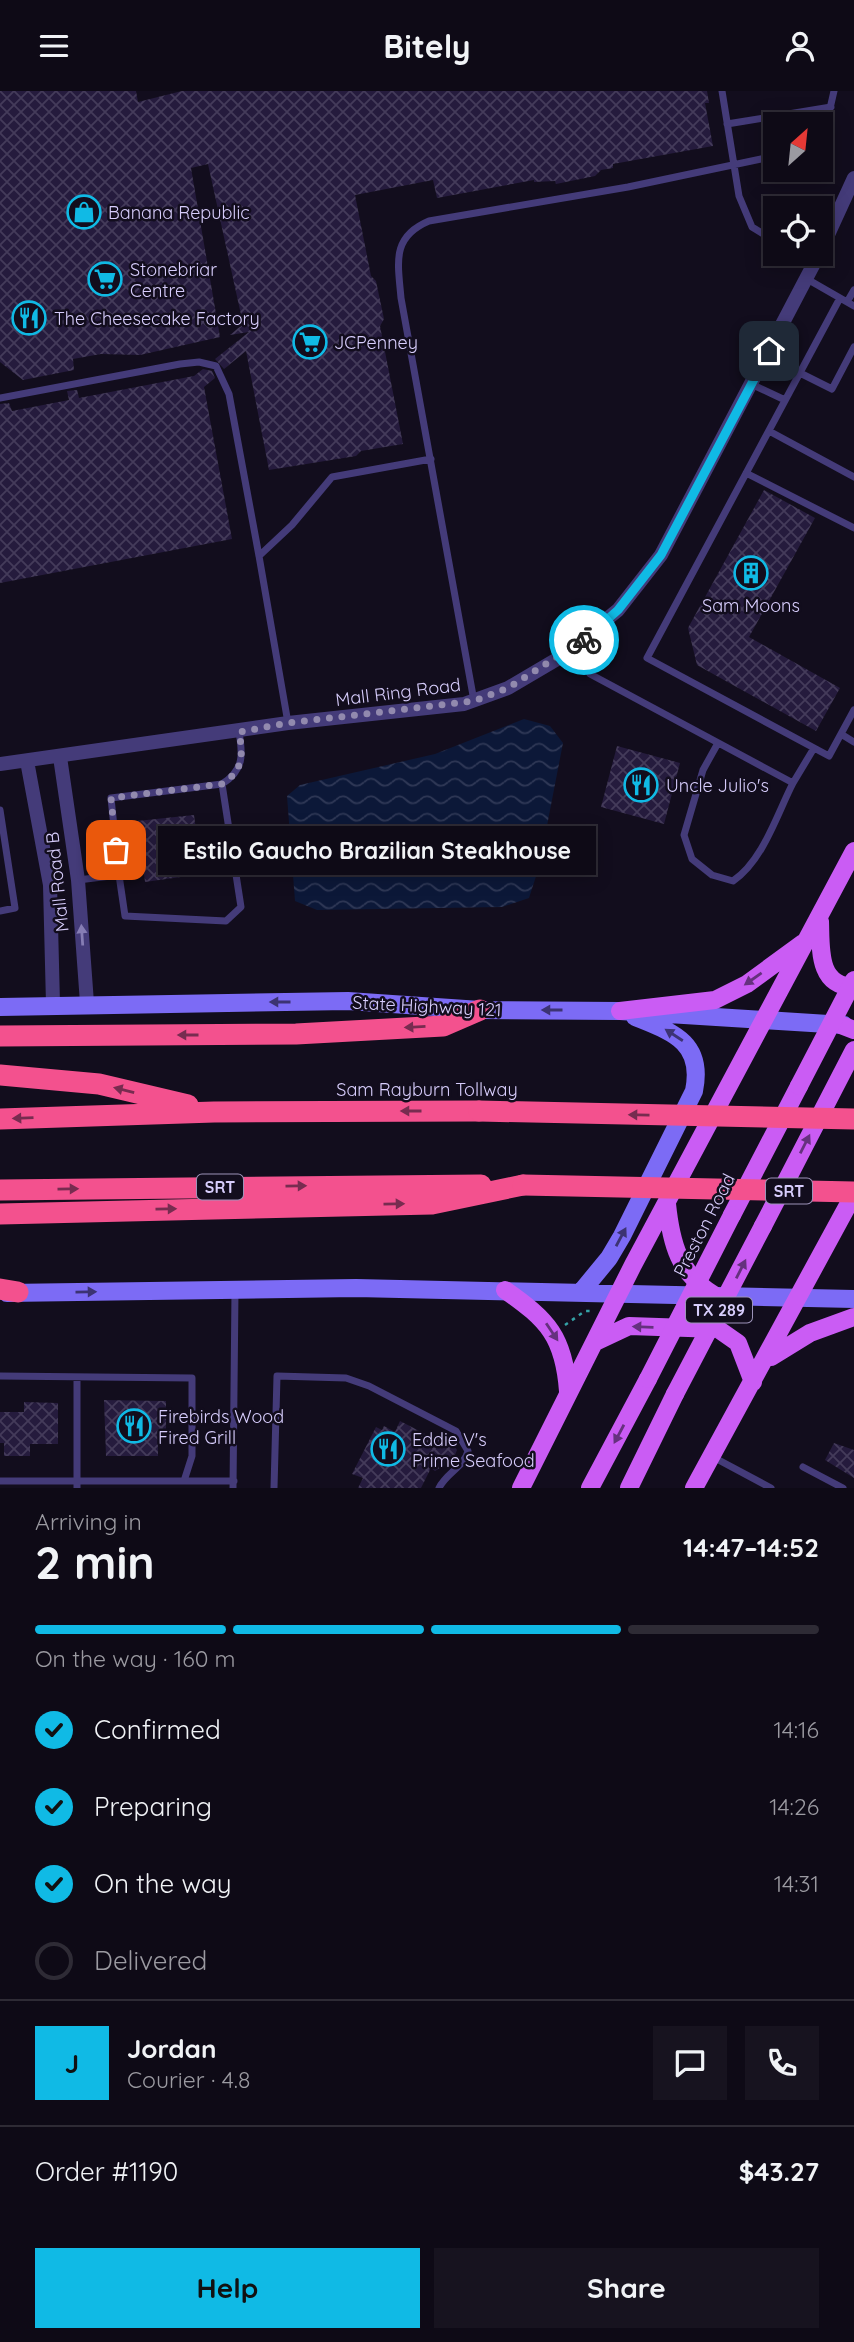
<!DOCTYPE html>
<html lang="en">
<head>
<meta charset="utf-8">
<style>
	:root { --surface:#0e0a16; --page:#17131f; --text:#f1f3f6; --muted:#9b9aa1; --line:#2e2b35; --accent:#10bae5 }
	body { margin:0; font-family:Quicksand,sans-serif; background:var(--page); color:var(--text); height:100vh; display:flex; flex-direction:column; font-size:26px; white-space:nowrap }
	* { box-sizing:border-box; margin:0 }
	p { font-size:23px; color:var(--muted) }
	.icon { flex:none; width:38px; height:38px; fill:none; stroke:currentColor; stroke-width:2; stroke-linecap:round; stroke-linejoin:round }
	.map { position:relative; height:1397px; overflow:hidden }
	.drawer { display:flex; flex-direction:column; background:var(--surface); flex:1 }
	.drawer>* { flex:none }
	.needle { width:46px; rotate:27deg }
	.tools { position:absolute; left:763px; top:21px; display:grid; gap:14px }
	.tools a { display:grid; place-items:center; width:70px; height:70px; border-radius:0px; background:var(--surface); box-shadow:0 4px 18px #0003,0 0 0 2px var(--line); font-size:35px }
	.pin { position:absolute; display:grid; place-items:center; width:60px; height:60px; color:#fff; margin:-30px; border-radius:14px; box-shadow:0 4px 10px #0006 }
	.courier { position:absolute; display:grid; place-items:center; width:70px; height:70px; margin:-35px; border:5px solid #10bae5; border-radius:50%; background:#fff; color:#222; box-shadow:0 2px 9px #0007 }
	.bubble { position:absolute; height:49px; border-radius:0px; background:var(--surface); box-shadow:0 4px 18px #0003,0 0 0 2px var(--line); font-size:23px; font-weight:800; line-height:49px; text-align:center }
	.head em { font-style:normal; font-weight:800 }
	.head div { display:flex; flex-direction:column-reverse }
	.head { display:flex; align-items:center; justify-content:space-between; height:119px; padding:0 35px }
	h1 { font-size:46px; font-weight:800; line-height:52px }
	.bar { display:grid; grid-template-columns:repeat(4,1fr); gap:10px 7px; align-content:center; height:84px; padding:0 35px }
	.bar i { height:9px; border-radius:5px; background:var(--line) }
	.bar .on { background:var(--accent) }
	.bar p { grid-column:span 4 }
	.line { display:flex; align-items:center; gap:18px; padding:0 35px; border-top:2px solid var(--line) }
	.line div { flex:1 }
	.round { display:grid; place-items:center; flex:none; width:74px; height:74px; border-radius:0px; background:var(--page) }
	ol { padding:0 35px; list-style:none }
	li { display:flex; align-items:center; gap:21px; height:77px }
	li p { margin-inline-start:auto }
	li .icon { padding:7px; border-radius:50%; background:var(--accent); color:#111; stroke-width:4 }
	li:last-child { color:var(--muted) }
	li i { width:38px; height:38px; border:4px solid var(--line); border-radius:50% }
	.primary-button { display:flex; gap:14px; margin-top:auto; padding:14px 35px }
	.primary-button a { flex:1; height:80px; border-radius:0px; background:var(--accent); color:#111; font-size:28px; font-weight:800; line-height:80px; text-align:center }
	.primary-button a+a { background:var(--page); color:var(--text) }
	header { display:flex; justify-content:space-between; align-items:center; height:91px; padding:0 35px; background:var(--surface); font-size:32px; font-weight:800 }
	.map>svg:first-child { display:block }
</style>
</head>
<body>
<header><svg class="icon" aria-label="menu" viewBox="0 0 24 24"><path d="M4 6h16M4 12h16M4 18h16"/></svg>Bitely<svg class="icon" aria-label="person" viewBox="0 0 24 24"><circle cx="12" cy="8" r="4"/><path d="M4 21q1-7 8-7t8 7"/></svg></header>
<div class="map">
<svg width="854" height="1397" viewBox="0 0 854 1397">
	<defs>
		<pattern id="water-waves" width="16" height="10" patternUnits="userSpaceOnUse" patternTransform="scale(1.75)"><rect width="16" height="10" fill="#0c1838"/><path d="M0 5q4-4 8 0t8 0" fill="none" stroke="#2f3856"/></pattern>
		<pattern id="building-cross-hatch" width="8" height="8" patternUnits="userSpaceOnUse" patternTransform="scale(1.75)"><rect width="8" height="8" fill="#251b3d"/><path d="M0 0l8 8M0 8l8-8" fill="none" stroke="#443b5a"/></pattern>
	</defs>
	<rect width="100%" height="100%" fill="#120d1d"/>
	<!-- water -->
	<path fill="url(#water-waves)" d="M 524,628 L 550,635 L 563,652 L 539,776 L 529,807 L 502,816 L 317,819 L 295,810 L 287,705 L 300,694 L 435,663 Z"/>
	<!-- building -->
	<path fill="url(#building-cross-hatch)" d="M 0,0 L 136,0 L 138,11 L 182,0 L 707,0 L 709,12 L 705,12 L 713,55 L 613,73 L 613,77 L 601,79 L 595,85 L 556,93 L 555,90 L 534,91 L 534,89 L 437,107 L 433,89 L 355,104 L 371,185 L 376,190 L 384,228 L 380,235 L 403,353 L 361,360 L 356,365 L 269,379 L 246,260 L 224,278 L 215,268 L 249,241 L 230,244 L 243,233 L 208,73 L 191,77 L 220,246 L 140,264 L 101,263 L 73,268 L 74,279 L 23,289 L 0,271 Z
		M 203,278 L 212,280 L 215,287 L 204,296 L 232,448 L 0,492 L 0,313 L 9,312 L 12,320 L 69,309 L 67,300 L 77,299 L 79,307 L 194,285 Z
		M 764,399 L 815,427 L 749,546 L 840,597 L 816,640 L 697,574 L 688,537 Z
		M 617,655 L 680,672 L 664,733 L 601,716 Z
		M 194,724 L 202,783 L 145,791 L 137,730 Z
		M 104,1309 L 166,1310 L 166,1341 L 158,1341 L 158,1365 L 106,1365 Z
		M 24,1311 L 58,1312 L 58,1353 L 30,1353 L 30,1365 L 4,1365 L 4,1352 L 0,1352 L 0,1321 L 24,1321 Z
		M 400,1330 L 433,1347 L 435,1344 L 454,1354 L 457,1359 L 453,1369 L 435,1380 L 431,1377 L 421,1397 L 358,1397 L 363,1387 L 352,1383 L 376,1336 L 382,1339 L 384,1335 L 395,1341 Z
		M 834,1352 L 854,1359 L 854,1387 L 825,1369 Z"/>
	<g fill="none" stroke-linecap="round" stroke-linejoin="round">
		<!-- path -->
		<path stroke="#35a3a7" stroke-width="2.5" stroke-dasharray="3.5 5" stroke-linecap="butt" d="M 565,1234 L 585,1220 L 592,1220"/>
		<!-- lane -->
		<path stroke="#443b79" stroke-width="7" d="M 722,0 L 739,105 L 752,136 L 775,150
			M 727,33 L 831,16
			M 821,57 L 834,0
			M 800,163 L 815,169
			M 807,188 L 854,215
			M 840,207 L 647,567 L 829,665 L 854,619
			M 847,211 L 854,199
			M 800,282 L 832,298 L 854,256
			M 751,293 L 785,309
			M 0,307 L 180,273 L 199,271 L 216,275 L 229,303 L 259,465
			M 769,340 L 854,386
			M 746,382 L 854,437
			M 574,556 L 590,583 L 793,692 L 814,657
			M 474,610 L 401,207 C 398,172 391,146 429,130 L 628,96 L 775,65
			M 288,632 L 259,465 L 292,434 L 332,386 L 431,368
			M 841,643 L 854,651
			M 718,652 L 703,679 L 684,744 L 692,768 L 712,784 L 733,790 C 763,770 777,723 793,692
			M 0,719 L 15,817 L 0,820
			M 119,784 L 111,707 L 222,693 C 244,679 243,664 239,641
			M 78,789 L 119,784 L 125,825 L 226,830 L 241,816 L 222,693
			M 0,1285 L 192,1287 L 192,1365 L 184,1390
			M 713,1366 L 771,1397
			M 803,1376 L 843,1397
			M 0,1390 L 77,1390 L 77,1286
			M 77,1397 L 77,1390 L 234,1390
			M 233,1397 L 235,1200
			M 274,1397 L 277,1285 L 346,1287 L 369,1295 L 456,1340 L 468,1360 C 464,1376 446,1382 439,1397"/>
		<!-- street -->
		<path stroke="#443b79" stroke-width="14" d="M 821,159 L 854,87
			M 60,666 L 78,789 L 87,912
			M 27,670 L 50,794 L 53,913
			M 0,673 L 288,632 L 464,613 L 508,597 L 559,567 L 618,519 L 661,464 L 819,163"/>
		<!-- secondary -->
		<path stroke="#7c6bf5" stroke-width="18" d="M 0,916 L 348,910 L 480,919 L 620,920 L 844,934
			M 581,1201 L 609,1167 L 622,1145 L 694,1000 C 704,951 672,941 635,926
			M 7,1202 L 356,1197 L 854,1208"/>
		<!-- primary -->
		<path stroke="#ca5cf4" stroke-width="18" d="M 820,830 C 821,857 817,895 854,896
			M 620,920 L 715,909 L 747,893 L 803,852
			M 841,934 L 854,939
			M 667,1113 C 671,1152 679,1183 714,1204
			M 732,1124 L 799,995
			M 763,1135 L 854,959
			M 505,1199 C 548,1229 564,1246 568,1300
			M 595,1251 L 629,1235 L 718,1238 L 738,1252 L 753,1291
			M 771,1266 L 810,1242 L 854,1226
			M 521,1397 L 633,1174 L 854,760
			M 590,1397 L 648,1288
			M 629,1397 L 675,1303
			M 694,1397 L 854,1103"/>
		<!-- highway -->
		<path stroke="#f3518e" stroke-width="21" d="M 0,945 L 296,943 L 443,935 L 480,919
			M 0,984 L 99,993 L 188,1014
			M 0,1028 L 214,1021 L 479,1020
			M 0,1099 L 481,1094
			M 0,1123 L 432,1113 L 523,1094
			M 0,1198 L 18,1201"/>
		<!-- primary-bridge -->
		<path stroke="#ca5cf4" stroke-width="18" d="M 799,995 L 854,889
			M 648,1288 L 732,1124
			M 675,1303 L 763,1135"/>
		<!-- highway-bridge -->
		<path stroke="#f3518e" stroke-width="21" d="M 479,1020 L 854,1028
			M 523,1094 L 854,1101"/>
	</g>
	<!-- one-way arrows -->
	<defs><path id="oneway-solid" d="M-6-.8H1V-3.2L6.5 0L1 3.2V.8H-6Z" transform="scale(1.75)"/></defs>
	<use fill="#867db4" href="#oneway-solid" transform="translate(82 844) rotate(-94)"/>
	<g fill="#65317e">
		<use href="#oneway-solid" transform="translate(753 888) rotate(145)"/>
		<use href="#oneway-solid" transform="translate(805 1053) rotate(-63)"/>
		<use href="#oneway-solid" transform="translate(741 1178) rotate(-63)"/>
		<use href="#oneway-solid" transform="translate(643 1236) rotate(-178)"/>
		<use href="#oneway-solid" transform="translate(552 1241) rotate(56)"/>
		<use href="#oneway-solid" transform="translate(619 1343) rotate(118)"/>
	</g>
	<g fill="#3c3373">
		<use href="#oneway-solid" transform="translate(280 911) rotate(180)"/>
		<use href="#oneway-solid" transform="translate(552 919) rotate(-180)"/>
		<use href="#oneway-solid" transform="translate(674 944) rotate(-147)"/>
		<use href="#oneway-solid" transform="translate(621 1146) rotate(-62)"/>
		<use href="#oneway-solid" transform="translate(86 1201) rotate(-1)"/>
	</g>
	<g fill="#772c50">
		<use href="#oneway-solid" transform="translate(415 936) rotate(177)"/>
		<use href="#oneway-solid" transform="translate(188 944) rotate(180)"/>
		<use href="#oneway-solid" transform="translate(124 999) rotate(-166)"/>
		<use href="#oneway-solid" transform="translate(411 1020) rotate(180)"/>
		<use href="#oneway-solid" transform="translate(639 1024) rotate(-179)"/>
		<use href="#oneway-solid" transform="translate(23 1027) rotate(178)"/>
		<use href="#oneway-solid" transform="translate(296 1095) rotate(-1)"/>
		<use href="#oneway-solid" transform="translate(68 1098) rotate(-1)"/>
		<use href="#oneway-solid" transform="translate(394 1113) rotate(-1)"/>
		<use href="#oneway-solid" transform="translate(166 1118) rotate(-1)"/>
	</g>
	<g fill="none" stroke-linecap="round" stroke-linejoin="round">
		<!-- done -->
		<path stroke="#928aae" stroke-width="7" stroke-dasharray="0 12.6" d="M 116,759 L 111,707 L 222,693 C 244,679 243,664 239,641 L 288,632 L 474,610 L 508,597 L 584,549"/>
		<!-- route -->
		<path stroke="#10bae5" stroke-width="9" d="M 584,549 L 618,519 L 661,464 L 769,260"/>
	</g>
	<!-- icons -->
	<defs>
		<symbol id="shop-ring" viewBox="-11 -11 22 22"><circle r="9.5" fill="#120d1d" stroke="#10bae5" stroke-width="1.5"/><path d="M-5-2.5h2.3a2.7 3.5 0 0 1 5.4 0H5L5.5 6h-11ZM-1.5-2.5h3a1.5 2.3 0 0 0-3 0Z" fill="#10bae5"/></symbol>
		<symbol id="supermarket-ring" viewBox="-11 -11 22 22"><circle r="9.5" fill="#120d1d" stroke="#10bae5" stroke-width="1.5"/><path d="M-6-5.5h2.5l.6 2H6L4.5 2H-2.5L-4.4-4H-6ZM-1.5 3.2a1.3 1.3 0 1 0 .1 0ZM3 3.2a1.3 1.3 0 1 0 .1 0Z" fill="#10bae5"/></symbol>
		<symbol id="restaurant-ring" viewBox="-11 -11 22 22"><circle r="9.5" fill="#120d1d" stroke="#10bae5" stroke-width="1.5"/><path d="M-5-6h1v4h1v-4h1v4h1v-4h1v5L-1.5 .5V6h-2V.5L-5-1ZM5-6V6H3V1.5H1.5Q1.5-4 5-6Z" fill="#10bae5"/></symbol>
		<symbol id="building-ring" viewBox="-11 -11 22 22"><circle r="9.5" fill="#120d1d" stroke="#10bae5" stroke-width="1.5"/><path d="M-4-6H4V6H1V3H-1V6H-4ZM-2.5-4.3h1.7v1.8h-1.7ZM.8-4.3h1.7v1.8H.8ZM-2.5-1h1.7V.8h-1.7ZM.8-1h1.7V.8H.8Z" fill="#10bae5"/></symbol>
	</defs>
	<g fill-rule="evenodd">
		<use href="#shop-ring" x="65" y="102" width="38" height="38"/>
		<use href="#supermarket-ring" x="86" y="169" width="38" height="38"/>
		<use href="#restaurant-ring" x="10" y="208" width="38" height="38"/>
		<use href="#supermarket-ring" x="291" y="232" width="38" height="38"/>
		<use href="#building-ring" x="732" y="463" width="38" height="38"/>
		<use href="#restaurant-ring" x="622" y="675" width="38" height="38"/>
		<use href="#restaurant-ring" x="115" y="1316" width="38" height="38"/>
		<use href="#restaurant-ring" x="369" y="1339" width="38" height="38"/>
	</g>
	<g text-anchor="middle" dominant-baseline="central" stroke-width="5" stroke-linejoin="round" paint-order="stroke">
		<!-- shield labels -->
		<g fill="#120d1d" stroke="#9c93b9" stroke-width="2">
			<rect x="197" y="1083.5" width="46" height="25" rx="5"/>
			<rect x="766" y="1087.5" width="46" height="25" rx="5"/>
			<rect x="686" y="1206.5" width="66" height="25" rx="5"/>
		</g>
		<g font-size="16" font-weight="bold" fill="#d7cdfc">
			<text x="220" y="1096">SRT</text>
			<text x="789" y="1100">SRT</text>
			<text x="719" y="1219">TX 289</text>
		</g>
		<!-- poi labels -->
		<g font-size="18" fill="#d7cdfc" stroke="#120d1d" text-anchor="start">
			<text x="108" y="121">Banana Republic</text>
			<text x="130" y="178">Stonebriar<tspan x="130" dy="21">Centre</tspan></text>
			<text x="54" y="227">The Cheesecake Factory</text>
			<text x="334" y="251">JCPenney</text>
			<text x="751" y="514" text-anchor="middle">Sam Moons</text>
			<text x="666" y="694">Uncle Julio's</text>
			<text x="158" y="1325">Firebirds Wood<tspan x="158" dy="21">Fired Grill</tspan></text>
			<text x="412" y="1348">Eddie V's<tspan x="412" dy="21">Prime Seafood</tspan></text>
		</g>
		<!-- street labels -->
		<g font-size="18" fill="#d7cdfc" stroke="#120d1d">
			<text transform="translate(398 601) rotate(-7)">Mall Ring Road</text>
			<text transform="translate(57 791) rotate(-96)">Mall Road B</text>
			<text transform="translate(427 915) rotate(3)">State Highway 121</text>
			<text x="427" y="998">Sam Rayburn Tollway</text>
			<text transform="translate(704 1134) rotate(-63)">Preston Road</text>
		</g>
	</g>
</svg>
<div class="tools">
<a><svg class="needle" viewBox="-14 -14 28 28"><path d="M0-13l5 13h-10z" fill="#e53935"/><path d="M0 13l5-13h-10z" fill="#9b9aa1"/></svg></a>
<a><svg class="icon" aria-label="locate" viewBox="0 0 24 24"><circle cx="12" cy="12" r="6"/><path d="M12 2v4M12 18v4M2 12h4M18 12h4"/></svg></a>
</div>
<div class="pin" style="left:116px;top:759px;background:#ea580c"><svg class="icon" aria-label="bag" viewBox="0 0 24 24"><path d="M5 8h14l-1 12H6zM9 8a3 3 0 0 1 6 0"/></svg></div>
<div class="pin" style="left:769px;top:260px;background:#1f2937"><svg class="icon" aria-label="home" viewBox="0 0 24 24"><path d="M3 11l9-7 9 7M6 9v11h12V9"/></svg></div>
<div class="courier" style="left:584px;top:549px"><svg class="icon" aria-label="bike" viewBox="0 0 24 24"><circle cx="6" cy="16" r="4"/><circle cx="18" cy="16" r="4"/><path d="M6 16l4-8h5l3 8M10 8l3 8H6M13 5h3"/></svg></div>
<div class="bubble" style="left:158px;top:735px;width:438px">Estilo Gaucho Brazilian Steakhouse</div>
</div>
<section class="drawer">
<div class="head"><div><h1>2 min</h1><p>Arriving in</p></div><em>14:47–14:52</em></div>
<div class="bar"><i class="on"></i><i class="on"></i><i class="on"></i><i></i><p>On the way · 160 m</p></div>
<ol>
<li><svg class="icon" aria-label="check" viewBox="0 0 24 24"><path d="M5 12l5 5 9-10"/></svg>Confirmed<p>14:16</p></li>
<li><svg class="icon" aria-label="check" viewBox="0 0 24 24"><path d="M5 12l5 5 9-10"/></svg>Preparing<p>14:26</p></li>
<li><svg class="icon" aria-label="check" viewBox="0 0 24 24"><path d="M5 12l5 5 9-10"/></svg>On the way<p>14:31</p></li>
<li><i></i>Delivered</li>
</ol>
<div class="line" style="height:126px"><b class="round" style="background:var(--accent);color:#111">J</b><div><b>Jordan</b><p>Courier · 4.8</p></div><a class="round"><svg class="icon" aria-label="chat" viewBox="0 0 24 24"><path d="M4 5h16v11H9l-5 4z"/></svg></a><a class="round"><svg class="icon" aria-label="phone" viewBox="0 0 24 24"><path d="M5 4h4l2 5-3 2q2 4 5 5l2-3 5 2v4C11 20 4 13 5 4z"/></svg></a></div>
<div class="line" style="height:91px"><div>Order #1190</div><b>$43.27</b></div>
<div class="primary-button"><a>Help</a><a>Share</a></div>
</section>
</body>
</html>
